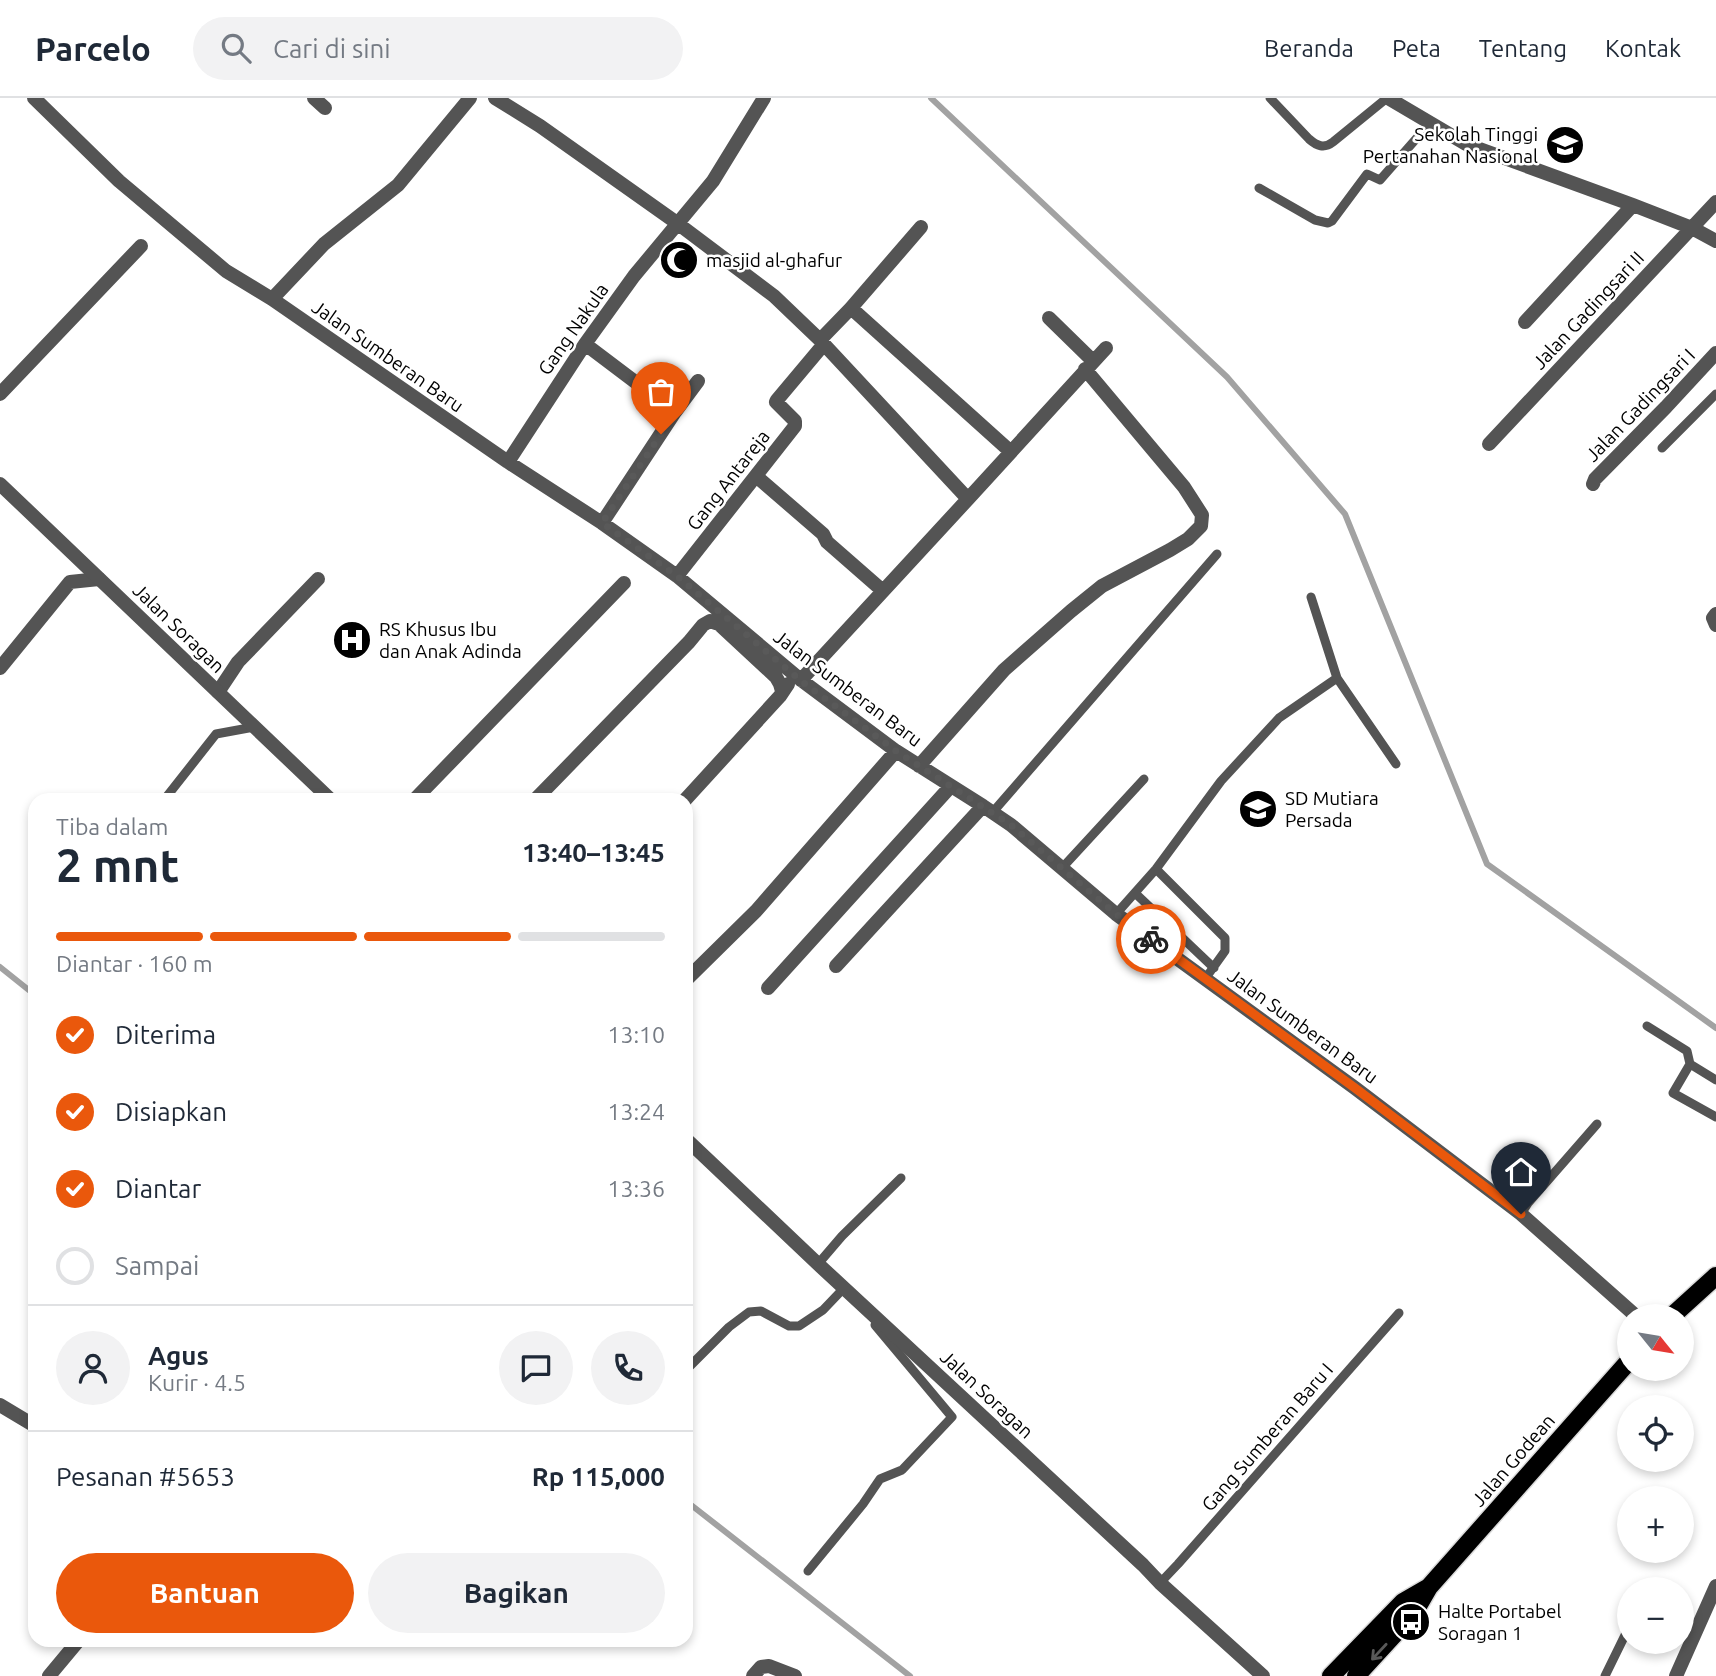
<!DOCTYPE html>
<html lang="id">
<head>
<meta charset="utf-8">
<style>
	:root { --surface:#fff; --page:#f2f2f3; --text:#1f2937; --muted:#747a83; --line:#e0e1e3; --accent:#ea580c }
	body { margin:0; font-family:Ubuntu,sans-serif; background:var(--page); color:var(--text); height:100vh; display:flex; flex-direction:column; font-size:26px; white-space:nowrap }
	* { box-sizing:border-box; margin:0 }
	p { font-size:23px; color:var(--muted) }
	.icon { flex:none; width:38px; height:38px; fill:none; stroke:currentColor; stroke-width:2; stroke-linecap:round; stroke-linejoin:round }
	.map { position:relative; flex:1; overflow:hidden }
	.details { position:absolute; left:28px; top:695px; width:665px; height:854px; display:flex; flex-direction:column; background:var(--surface); border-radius:21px; box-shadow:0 4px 10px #0003 }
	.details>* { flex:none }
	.needle { width:46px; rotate:120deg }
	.controls { position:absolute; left:1617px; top:1206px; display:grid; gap:14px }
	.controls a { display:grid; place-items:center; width:77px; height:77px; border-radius:50%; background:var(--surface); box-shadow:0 4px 10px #0003; font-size:35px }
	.pin { position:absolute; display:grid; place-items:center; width:60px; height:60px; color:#fff; margin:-72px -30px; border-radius:50% 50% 50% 0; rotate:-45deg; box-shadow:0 0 7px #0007 }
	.pin .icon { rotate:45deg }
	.courier { position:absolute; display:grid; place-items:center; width:70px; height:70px; margin:-35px; border:5px solid #ea580c; border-radius:50%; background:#fff; color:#222; box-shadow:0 2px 9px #0007 }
	.head em { font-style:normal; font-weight:600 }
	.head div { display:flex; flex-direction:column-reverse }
	.head { display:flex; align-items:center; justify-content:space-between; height:119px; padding:0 28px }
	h1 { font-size:46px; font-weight:600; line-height:52px }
	.bar { display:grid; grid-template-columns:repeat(4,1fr); gap:10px 7px; align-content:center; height:84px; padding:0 28px }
	.bar i { height:9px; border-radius:5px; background:var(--line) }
	.bar .selected { background:var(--accent) }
	.bar p { grid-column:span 4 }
	.line { display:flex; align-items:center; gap:18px; padding:0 28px; border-top:2px solid var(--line) }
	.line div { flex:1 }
	.round { display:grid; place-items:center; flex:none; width:74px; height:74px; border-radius:37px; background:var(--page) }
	ol { padding:0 28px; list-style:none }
	li { display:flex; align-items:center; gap:21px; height:77px }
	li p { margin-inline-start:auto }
	li .icon { padding:7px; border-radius:50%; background:var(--accent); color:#fff; stroke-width:4 }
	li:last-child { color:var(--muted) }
	li i { width:38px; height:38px; border:4px solid var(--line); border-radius:50% }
	.button { display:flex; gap:14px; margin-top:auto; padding:14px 28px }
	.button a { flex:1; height:80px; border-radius:42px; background:var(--accent); color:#fff; font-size:28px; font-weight:600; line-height:80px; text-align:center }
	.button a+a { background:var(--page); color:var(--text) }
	header { display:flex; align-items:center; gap:42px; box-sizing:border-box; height:98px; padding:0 35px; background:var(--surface); border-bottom:2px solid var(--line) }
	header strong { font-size:33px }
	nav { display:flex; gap:38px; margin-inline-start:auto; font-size:24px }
	.search { width:490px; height:63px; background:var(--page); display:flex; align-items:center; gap:18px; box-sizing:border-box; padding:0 24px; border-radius:38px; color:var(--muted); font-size:26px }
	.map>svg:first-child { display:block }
</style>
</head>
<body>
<header>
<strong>Parcelo</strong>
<div class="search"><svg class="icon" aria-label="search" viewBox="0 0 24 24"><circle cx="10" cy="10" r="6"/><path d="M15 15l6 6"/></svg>Cari di sini</div>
<nav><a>Beranda</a><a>Peta</a><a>Tentang</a><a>Kontak</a></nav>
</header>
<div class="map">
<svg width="1716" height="1578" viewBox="0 0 1716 1578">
	<rect width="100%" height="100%" fill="#fff"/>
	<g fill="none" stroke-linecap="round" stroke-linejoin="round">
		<!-- stream -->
		<path stroke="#a2a2a2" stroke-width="6" d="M 931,0 L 1227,279 L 1345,416 L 1487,766 L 1716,930
			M 0,869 L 35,897
			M 686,1403 L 910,1578"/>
		<defs>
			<path id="primary" d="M 1672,1218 L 1716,1178
				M 1331,1578 L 1403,1504 L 1429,1489
				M 1356,1578 L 1414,1515 L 1429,1489 L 1629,1263"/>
		</defs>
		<!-- primary casing -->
		<use href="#primary" stroke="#dbdbdb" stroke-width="21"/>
		<!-- service -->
		<path stroke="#545454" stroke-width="9" d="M 1270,0 L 1309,41 C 1317,48 1324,51 1333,44 L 1387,0
			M 1259,90 L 1315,122 L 1328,125 L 1332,123 L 1367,76 L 1380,82 L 1430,25
			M 1662,350 L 1716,296
			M 1311,499 L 1337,580 L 1396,666
			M 164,702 L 216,636 L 254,629
			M 992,715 L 1217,456
			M 1062,770 L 1144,681
			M 1156,771 L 1225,840 L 1225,853 L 1205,881
			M 1135,795 L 1214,870
			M 1116,816 L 1156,771 L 1221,683 L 1279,620 L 1337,580
			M 1647,928 L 1687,953 L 1690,966 L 1716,982
			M 1690,966 L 1673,995 L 1716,1019
			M 1521,1116 L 1528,1105 L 1597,1026
			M 818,1166 L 842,1138 L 901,1080
			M 686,1272 L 729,1229 L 749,1214 L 761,1213 L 789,1228 L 799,1228 L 823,1212 L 844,1190 L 846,1192
			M 808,1473 L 863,1406 L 880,1381 L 902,1372 L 952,1319 L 875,1227
			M 1160,1485 L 1178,1466 L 1399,1215
			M 1605,1578 L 1628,1531"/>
		<!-- minor -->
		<path stroke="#545454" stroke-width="14" d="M 34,0 L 119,83 L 226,173 L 272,201 L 508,364 L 602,425 L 677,478 L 801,582 L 896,653 L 983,708 L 1011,727 L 1116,816 L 1355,990 L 1521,1116 L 1636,1218
			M 314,0 L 325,10
			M 495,0 L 540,28 L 677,125 L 774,198 L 820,242 L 968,401 L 801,582
			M 1388,0 L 1466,46 L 1633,107 L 1692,130 L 1716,143
			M 272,201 L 324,146 L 398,87 L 470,0
			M 851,210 L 1011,354
			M 1049,220 L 1093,263
			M 1525,224 L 1633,107
			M 820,242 L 851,210 L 921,129
			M 585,246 L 675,314
			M 0,296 L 141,148
			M 1489,346 L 1716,104
			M 508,364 L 585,246 L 634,178 L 713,83 L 764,0
			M 756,378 L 823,436 L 827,444 L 883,493
			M 1593,386 L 1595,381 L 1666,309 L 1716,255
			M 968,401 L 1106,250
			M 602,425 L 675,314 L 698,283
			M 677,478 L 795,328 L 795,323 L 776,304 L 777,302 L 824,246
			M 1716,516 L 1713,520 L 1716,527
			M 0,570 L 70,484 L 99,481
			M 218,594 L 238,564 L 318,481
			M 919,668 L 1004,572 L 1071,513 L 1102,488 L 1170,452 L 1188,441 L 1201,428 L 1202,417 L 1184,389 L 1085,271
			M 414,702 L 624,485
			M 535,702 L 689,544 L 703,527 L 710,523 L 719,526 L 776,579 L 780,586 L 782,593
			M 685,702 L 780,598 L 788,586
			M 836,868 L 983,708
			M 686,882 L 756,813 L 896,653
			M 768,890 L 951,688
			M 0,1307 L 35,1328
			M 49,1578 L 79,1542
			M 753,1578 L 761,1569 L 769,1568 L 795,1578
			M 1676,1578 L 1716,1488"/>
		<!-- tertiary -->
		<path stroke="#545454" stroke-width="14" d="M 0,386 L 331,702
			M 686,1041 L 818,1166 L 1143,1467 L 1160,1485 L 1263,1578"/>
		<!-- primary -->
		<use href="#primary" stroke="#000" stroke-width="18"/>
	</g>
	<!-- one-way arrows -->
	<defs><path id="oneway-shaft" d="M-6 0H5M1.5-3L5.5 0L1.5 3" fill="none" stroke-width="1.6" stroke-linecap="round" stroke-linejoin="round" transform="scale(1.75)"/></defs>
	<use stroke="#595959" href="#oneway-shaft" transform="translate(1379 1554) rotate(133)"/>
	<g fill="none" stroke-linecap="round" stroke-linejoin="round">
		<!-- done -->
		<path stroke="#595959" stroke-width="7" stroke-dasharray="0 12.6" d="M 661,336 L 602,425 L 677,478 L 800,582 L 896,653 L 1011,727 L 1116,816 L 1151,841"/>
		<!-- route -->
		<path stroke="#ea580c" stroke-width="9" d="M 1151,841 L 1355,990 L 1521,1116"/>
	</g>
	<!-- icons -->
	<defs>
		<symbol id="university-disc" viewBox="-11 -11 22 22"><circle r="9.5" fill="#000" stroke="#fff"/><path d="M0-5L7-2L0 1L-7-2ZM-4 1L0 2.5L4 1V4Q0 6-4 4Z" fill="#fff"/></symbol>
		<symbol id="mosque-disc" viewBox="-11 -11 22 22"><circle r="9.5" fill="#000" stroke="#fff"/><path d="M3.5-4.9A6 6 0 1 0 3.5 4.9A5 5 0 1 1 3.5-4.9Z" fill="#fff"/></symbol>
		<symbol id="hospital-disc" viewBox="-11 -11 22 22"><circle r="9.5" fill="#000" stroke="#fff"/><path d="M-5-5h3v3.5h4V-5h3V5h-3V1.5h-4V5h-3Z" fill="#fff"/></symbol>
		<symbol id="school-disc" viewBox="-11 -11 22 22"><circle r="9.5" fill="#000" stroke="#fff"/><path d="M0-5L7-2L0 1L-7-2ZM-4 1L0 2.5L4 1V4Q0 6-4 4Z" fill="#fff"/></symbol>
		<symbol id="bus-disc" viewBox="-11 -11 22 22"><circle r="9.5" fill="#000" stroke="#fff"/><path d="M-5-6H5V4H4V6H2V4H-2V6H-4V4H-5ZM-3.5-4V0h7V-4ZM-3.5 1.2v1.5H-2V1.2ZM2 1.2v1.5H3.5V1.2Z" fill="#fff"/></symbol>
	</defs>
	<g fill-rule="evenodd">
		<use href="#university-disc" x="1543" y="25" width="44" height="44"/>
		<use href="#mosque-disc" x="657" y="140" width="44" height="44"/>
		<use href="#hospital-disc" x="330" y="520" width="44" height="44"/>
		<use href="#school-disc" x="1236" y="689" width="44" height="44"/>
		<use href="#bus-disc" x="1389" y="1502" width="44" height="44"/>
	</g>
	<g text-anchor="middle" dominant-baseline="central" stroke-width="5" stroke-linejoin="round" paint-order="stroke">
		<!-- poi labels -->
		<g font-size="19" fill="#000" stroke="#fff" text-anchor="start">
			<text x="1538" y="36" text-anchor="end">Sekolah Tinggi<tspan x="1538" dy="22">Pertanahan Nasional</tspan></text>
			<text x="706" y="162">masjid al-ghafur</text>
			<text x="379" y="531">RS Khusus Ibu<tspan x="379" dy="22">dan Anak Adinda</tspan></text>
			<text x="1285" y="700">SD Mutiara<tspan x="1285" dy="22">Persada</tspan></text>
			<text x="1438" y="1513">Halte Portabel<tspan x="1438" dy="22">Soragan 1</tspan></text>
		</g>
		<!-- street labels -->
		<g font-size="19" fill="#000" stroke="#fff">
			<text transform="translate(1588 212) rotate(-47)">Jalan Gadingsari II</text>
			<text transform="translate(573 231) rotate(-55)">Gang Nakula</text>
			<text transform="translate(388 258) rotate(35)">Jalan Sumberan Baru</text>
			<text transform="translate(1640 307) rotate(-46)">Jalan Gadingsari I</text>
			<text transform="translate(728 382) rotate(-52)">Gang Antareja</text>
			<text transform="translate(179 530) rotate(44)">Jalan Soragan</text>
			<text transform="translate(848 590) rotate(37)">Jalan Sumberan Baru</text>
			<text transform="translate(1303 928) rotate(36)">Jalan Sumberan Baru</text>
			<text transform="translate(987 1296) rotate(43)">Jalan Soragan</text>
			<text transform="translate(1267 1339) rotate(-49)">Gang Sumberan Baru I</text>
			<text transform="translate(1513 1362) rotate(-49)">Jalan Godean</text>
		</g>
	</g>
</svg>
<div class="controls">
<a><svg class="needle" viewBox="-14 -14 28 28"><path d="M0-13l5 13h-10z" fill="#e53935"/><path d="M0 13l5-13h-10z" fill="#747a83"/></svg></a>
<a><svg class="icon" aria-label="locate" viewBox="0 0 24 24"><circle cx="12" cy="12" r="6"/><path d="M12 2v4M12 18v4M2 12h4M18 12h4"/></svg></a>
<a>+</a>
<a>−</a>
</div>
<div class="pin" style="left:661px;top:336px;background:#ea580c"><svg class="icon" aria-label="bag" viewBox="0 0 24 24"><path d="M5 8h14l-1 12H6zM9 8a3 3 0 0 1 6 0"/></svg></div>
<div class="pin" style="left:1521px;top:1116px;background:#1f2937"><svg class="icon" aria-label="home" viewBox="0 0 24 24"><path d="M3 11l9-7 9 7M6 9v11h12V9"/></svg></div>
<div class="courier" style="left:1151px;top:841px"><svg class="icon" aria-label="bike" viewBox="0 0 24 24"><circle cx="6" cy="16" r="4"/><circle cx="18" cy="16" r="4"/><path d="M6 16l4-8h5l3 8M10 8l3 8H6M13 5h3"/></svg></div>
<section class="details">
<div class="head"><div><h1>2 mnt</h1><p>Tiba dalam</p></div><em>13:40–13:45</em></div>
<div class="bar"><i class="selected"></i><i class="selected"></i><i class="selected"></i><i></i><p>Diantar · 160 m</p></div>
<ol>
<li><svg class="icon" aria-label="check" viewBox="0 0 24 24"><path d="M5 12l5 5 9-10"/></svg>Diterima<p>13:10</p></li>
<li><svg class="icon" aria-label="check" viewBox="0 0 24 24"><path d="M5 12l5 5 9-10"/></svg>Disiapkan<p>13:24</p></li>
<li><svg class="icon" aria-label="check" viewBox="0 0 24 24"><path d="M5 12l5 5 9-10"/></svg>Diantar<p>13:36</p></li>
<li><i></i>Sampai</li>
</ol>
<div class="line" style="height:126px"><a class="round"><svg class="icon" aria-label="person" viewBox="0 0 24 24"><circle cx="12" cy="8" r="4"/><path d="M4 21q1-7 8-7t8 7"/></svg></a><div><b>Agus</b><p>Kurir · 4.5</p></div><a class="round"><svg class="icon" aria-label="chat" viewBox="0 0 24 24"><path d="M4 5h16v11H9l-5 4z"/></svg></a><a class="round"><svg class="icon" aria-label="phone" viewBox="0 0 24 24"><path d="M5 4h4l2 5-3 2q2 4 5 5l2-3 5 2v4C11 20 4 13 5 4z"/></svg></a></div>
<div class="line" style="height:91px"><div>Pesanan #5653</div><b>Rp 115,000</b></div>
<div class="button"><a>Bantuan</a><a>Bagikan</a></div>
</section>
</div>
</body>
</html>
